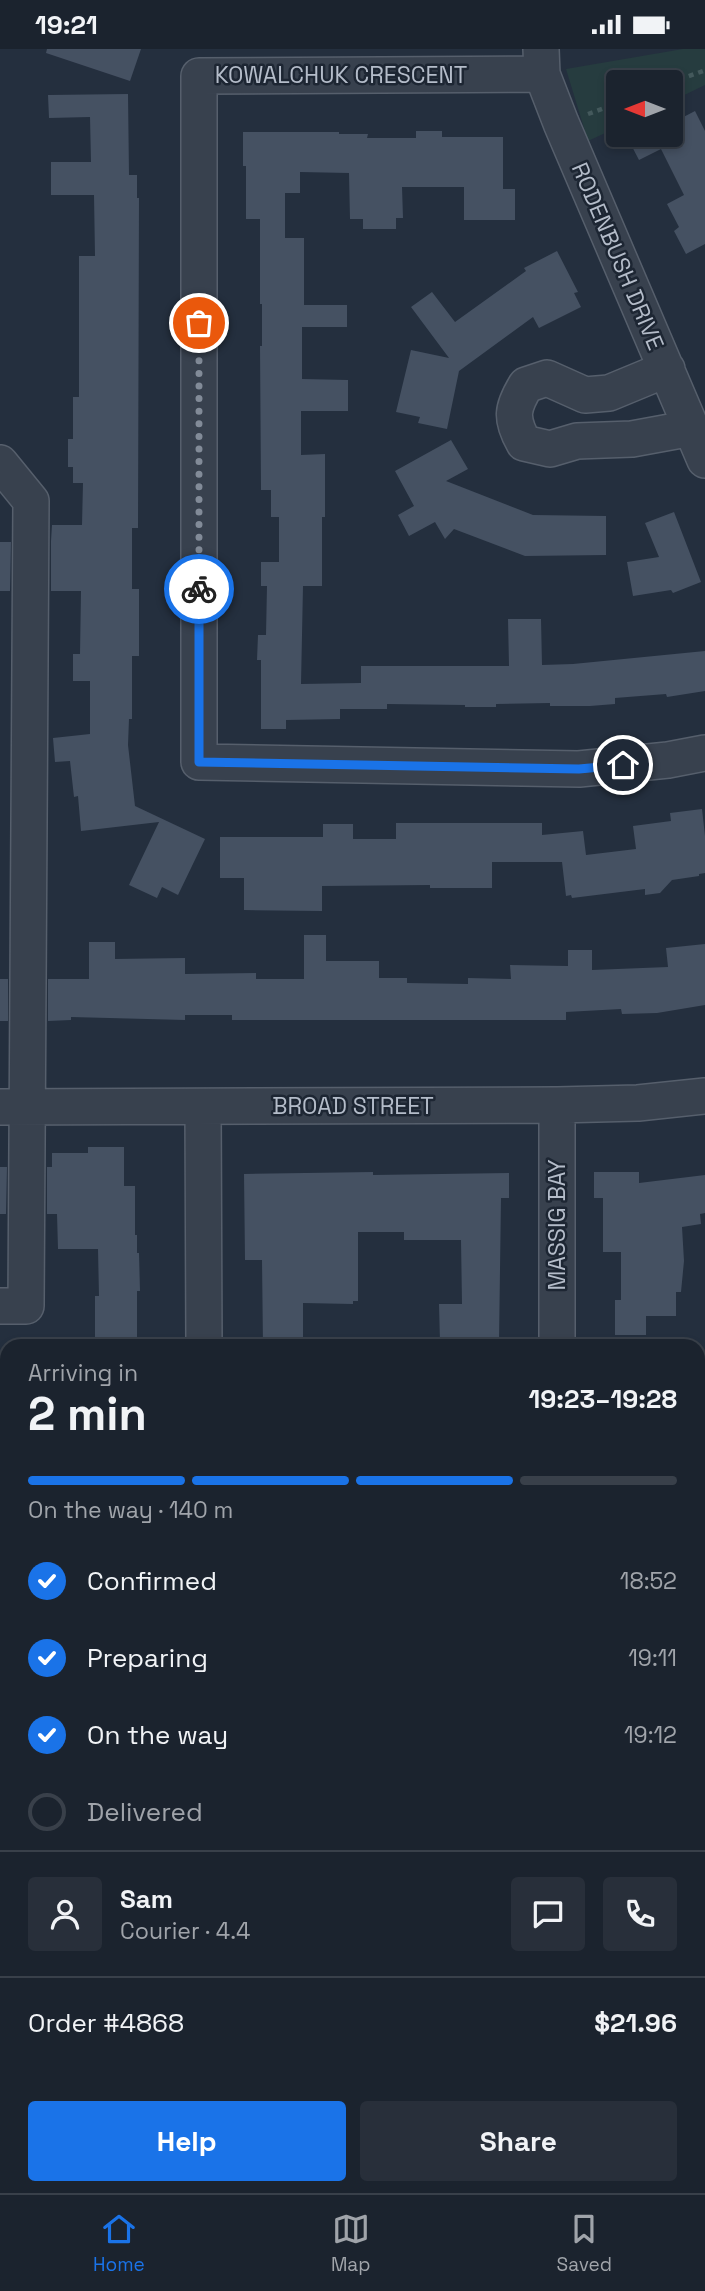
<!DOCTYPE html>
<html lang="en">
<head>
<meta charset="utf-8">
<style>
	:root { --surface:#1b232e; --page:#282f3a; --text:#f1f3f6; --muted:#a0a4aa; --line:#39404a; --accent:#1a73e8 }
	body { margin:0; font-family:"Space Grotesk",sans-serif; background:var(--page); color:var(--text); height:100vh; display:flex; flex-direction:column; font-size:26px; white-space:nowrap }
	* { box-sizing:border-box; margin:0 }
	p { font-size:23px; color:var(--muted) }
	.icon { flex:none; width:38px; height:38px; fill:none; stroke:currentColor; stroke-width:2; stroke-linecap:round; stroke-linejoin:round }
	.map { position:relative; flex:1; overflow:hidden }
	.sheet { position:absolute; left:0px; top:1290px; width:705px; height:856px; display:flex; flex-direction:column; background:var(--surface); border-radius:21px 21px 0 0; box-shadow:0 4px 10px #0003,0 0 0 2px var(--line) }
	.sheet>* { flex:none }
	.needle { width:46px; rotate:270deg }
	.buttons { position:absolute; left:606px; top:21px; display:grid; gap:14px }
	.buttons a { display:grid; place-items:center; width:77px; height:77px; border-radius:7px; background:var(--surface); box-shadow:0 4px 10px #0003,0 0 0 2px var(--line); font-size:35px }
	.pin { position:absolute; display:grid; place-items:center; width:60px; height:60px; color:#fff; margin:-30px; border:4px solid #fff; border-radius:50%; box-shadow:0 2px 7px #0007 }
	.courier { position:absolute; display:grid; place-items:center; width:70px; height:70px; margin:-35px; border:5px solid #1a73e8; border-radius:50%; background:#fff; color:#222; box-shadow:0 2px 9px #0007 }
	.headline em { font-style:normal; font-weight:700 }
	.headline div { display:flex; flex-direction:column-reverse }
	.headline { display:flex; align-items:center; justify-content:space-between; height:119px; padding:0 28px }
	h1 { font-size:46px; font-weight:700; line-height:52px }
	.bar { display:grid; grid-template-columns:repeat(4,1fr); gap:10px 7px; align-content:center; height:84px; padding:0 28px }
	.bar i { height:9px; border-radius:5px; background:var(--line) }
	.bar .on { background:var(--accent) }
	.bar p { grid-column:span 4 }
	.line { display:flex; align-items:center; gap:18px; padding:0 28px; border-top:2px solid var(--line) }
	.line div { flex:1 }
	.round { display:grid; place-items:center; flex:none; width:74px; height:74px; border-radius:7px; background:var(--page) }
	ol { padding:0 28px; list-style:none }
	li { display:flex; align-items:center; gap:21px; height:77px }
	li p { margin-inline-start:auto }
	li .icon { padding:7px; border-radius:50%; background:var(--accent); color:#fff; stroke-width:4 }
	li:last-child { color:var(--muted) }
	li i { width:38px; height:38px; border:4px solid var(--line); border-radius:50% }
	.button { display:flex; gap:14px; margin-top:auto; padding:14px 28px }
	.button a { flex:1; height:80px; border-radius:7px; background:var(--accent); color:#fff; font-size:28px; font-weight:700; line-height:80px; text-align:center }
	.button a+a { background:var(--page); color:var(--text) }
	.status { display:flex; justify-content:space-between; align-items:center; height:49px; padding:0 35px; background:var(--surface); direction:ltr }
	.status svg { height:19px; fill:currentColor }
	.tabs { display:flex; justify-content:space-around; align-items:center; height:98px; border-top:2px solid var(--line); background:var(--surface); font-size:19px; color:var(--muted) }
	.tabs a { display:grid; justify-items:center; gap:4px }
	.tabs .on { color:var(--accent) }
	.map>svg:first-child { display:block }
</style>
</head>
<body>
<div class="status"><b>19:21</b><svg viewBox="0 0 49 12"><path d="M0 12V9h3v3zM5 12V6h3v6zM10 12V3h3v9zM15 12V0h3v12zM26 1h20v11H26zM47 4h2v5h-2z"/></svg></div>
<div class="map">
<svg width="705" height="2144" viewBox="0 0 705 2144">
	<rect width="100%" height="100%" fill="#242f3e"/>
	<!-- green -->
	<path fill="#263c3f" d="M 683,0 L 705,0 L 705,36 L 670,53 L 670,33 L 618,33 L 618,78 L 588,92 L 566,20 Z"/>
	<!-- building -->
	<path fill="#455162" d="M 47,0 L 141,0 L 130,32 L 46,4 Z
		M 128,45 L 129,126 L 137,126 L 137,149 L 139,149 L 138,479 L 132,479 L 132,540 L 139,540 L 139,607 L 132,607 L 132,670 L 129,670 L 128,696 L 135,757 L 205,790 L 178,846 L 162,838 L 157,849 L 129,836 L 159,773 L 81,782 L 78,747 L 74,748 L 70,712 L 55,713 L 53,689 L 90,685 L 90,632 L 73,632 L 73,605 L 80,605 L 81,542 L 51,542 L 51,492 L 52,476 L 82,476 L 83,434 L 73,434 L 73,418 L 68,418 L 68,390 L 73,390 L 73,348 L 79,348 L 79,207 L 95,207 L 94,146 L 51,146 L 51,113 L 91,113 L 90,68 L 49,69 L 48,46 Z
		M 695,62 L 705,82 L 705,195 L 686,205 L 674,182 L 679,178 L 667,155 L 684,146 L 661,100 L 639,111 L 626,86 L 670,86 L 670,75 Z
		M 416,82 L 442,82 L 442,88 L 503,88 L 503,140 L 515,140 L 515,171 L 464,171 L 464,138 L 402,138 L 403,169 L 396,169 L 396,180 L 363,180 L 363,170 L 350,170 L 349,124 L 300,123 L 300,144 L 285,144 L 285,189 L 304,189 L 304,256 L 347,256 L 347,278 L 302,278 L 302,330 L 348,331 L 348,362 L 301,362 L 301,406 L 325,405 L 325,468 L 322,468 L 322,537 L 303,537 L 301,635 L 361,634 L 361,617 L 509,617 L 508,570 L 541,570 L 542,616 L 573,615 L 705,602 L 705,642 L 667,648 L 666,645 L 615,649 L 615,655 L 590,657 L 550,657 L 550,654 L 496,655 L 496,658 L 465,658 L 465,656 L 387,655 L 387,660 L 340,660 L 340,670 L 286,671 L 286,680 L 261,680 L 261,611 L 257,611 L 258,586 L 266,586 L 267,537 L 261,537 L 261,513 L 279,513 L 279,468 L 271,468 L 271,441 L 261,441 L 260,297 L 262,297 L 262,255 L 260,255 L 260,170 L 246,170 L 246,117 L 243,117 L 243,83 L 339,83 L 339,85 L 368,85 L 367,89 L 416,89 Z
		M 557,202 L 578,243 L 574,244 L 581,258 L 539,279 L 533,268 L 459,322 L 447,380 L 418,374 L 420,368 L 396,363 L 411,301 L 449,309 L 411,258 L 432,243 L 455,273 L 526,222 L 524,219 Z
		M 451,391 L 468,420 L 446,432 L 533,466 L 606,467 L 606,506 L 525,507 L 454,480 L 445,490 L 435,473 L 409,487 L 398,466 L 414,457 L 395,422 Z
		M 674,463 L 701,533 L 673,544 L 671,541 L 633,547 L 627,513 L 659,508 L 645,474 Z
		M 0,493 L 11,493 L 10,542 L 0,542 Z
		M 702,760 L 705,787 L 705,824 L 699,825 L 699,827 L 672,831 L 660,844 L 645,846 L 645,840 L 572,849 L 571,846 L 566,847 L 562,813 L 492,813 L 492,839 L 430,839 L 430,836 L 322,837 L 322,862 L 244,861 L 244,829 L 220,829 L 220,788 L 323,788 L 323,775 L 353,775 L 353,790 L 396,790 L 396,774 L 542,774 L 542,786 L 583,782 L 586,806 L 636,800 L 633,777 L 671,772 L 670,764 Z
		M 304,886 L 326,886 L 326,912 L 379,912 L 379,929 L 407,929 L 407,934 L 468,935 L 468,929 L 511,930 L 510,916 L 568,917 L 568,901 L 592,901 L 592,921 L 668,918 L 666,899 L 705,895 L 705,956 L 657,964 L 622,965 L 621,960 L 566,963 L 566,971 L 232,971 L 232,966 L 185,966 L 185,971 L 71,968 L 71,971 L 48,972 L 48,930 L 89,930 L 89,893 L 115,893 L 115,910 L 185,909 L 185,925 L 256,924 L 256,930 L 304,930 Z
		M 0,930 L 8,930 L 8,972 L 0,972 Z
		M 88,1098 L 124,1098 L 124,1137 L 135,1137 L 135,1186 L 137,1186 L 137,1204 L 139,1204 L 140,1242 L 137,1242 L 137,1297 L 95,1297 L 95,1247 L 99,1247 L 98,1200 L 58,1200 L 57,1165 L 47,1165 L 47,1118 L 52,1118 L 52,1104 L 88,1104 Z
		M 0,1118 L 7,1118 L 6,1165 L 0,1165 Z
		M 373,1123 L 373,1126 L 509,1124 L 509,1149 L 501,1149 L 499,1293 L 440,1293 L 439,1255 L 462,1255 L 461,1191 L 404,1191 L 404,1183 L 358,1183 L 358,1252 L 353,1252 L 353,1255 L 303,1254 L 303,1297 L 263,1297 L 262,1211 L 245,1211 L 244,1125 Z
		M 594,1123 L 639,1123 L 639,1134 L 705,1126 L 705,1164 L 700,1165 L 701,1175 L 682,1178 L 684,1212 L 681,1243 L 676,1243 L 676,1267 L 646,1267 L 646,1286 L 615,1286 L 615,1251 L 621,1251 L 621,1203 L 603,1203 L 603,1149 L 594,1149 Z"/>
	<g fill="none" stroke-linecap="round" stroke-linejoin="round">
		<defs>
			<path id="minor" d="M 541,0 L 542,25 L 561,74 L 705,411
				M 542,25 L 199,27 L 199,713 L 579,720 L 668,711 L 705,704
				M 667,320 L 609,344 L 585,346 L 547,329 L 526,336 C 512,359 510,369 524,394 L 550,400 L 577,392 L 632,390 L 692,379
				M 0,414 L 31,452 L 26,1257 L 0,1257
				M 0,1058 L 557,1056 L 638,1054 L 705,1047
				M 203,1058 L 204,1297
				M 557,1297 L 557,1056
				M 698,2123 L 705,2121
				M 209,2138 L 209,2144
				M 563,2138 L 563,2144
				M 637,2144 L 653,2138"/>
		</defs>
		<!-- minor casing -->
		<use href="#minor" stroke="#565f6c" stroke-width="38"/>
		<!-- path -->
		<path stroke="#44595c" stroke-width="4.5" stroke-dasharray="5 5" stroke-linecap="butt" d="M 670,34 L 703,22
			M 588,65 L 618,54"/>
		<!-- minor -->
		<use href="#minor" stroke="#38414e" stroke-width="35"/>
	</g>
	<g fill="none" stroke-linecap="round" stroke-linejoin="round">
		<!-- done -->
		<path stroke="#828b98" stroke-width="7" stroke-dasharray="0 12.6" d="M 199,274 L 199,540"/>
		<!-- route -->
		<path stroke="#1a73e8" stroke-width="9" d="M 199,540 L 199,713 L 579,720 L 623,716"/>
	</g>
	<g text-anchor="middle" dominant-baseline="central" stroke-width="5" stroke-linejoin="round" paint-order="stroke">
		<!-- street labels -->
		<g font-size="23" fill="#b4bcc9" stroke="#1d2633">
			<text x="341" y="26">KOWALCHUK CRESCENT</text>
			<text transform="translate(618 207) rotate(67)">RODENBUSH DRIVE</text>
			<text x="353" y="1057">BROAD STREET</text>
			<text transform="translate(557 1176) rotate(-90)">MASSIG BAY</text>
		</g>
	</g>
</svg>
<div class="buttons">
<a><svg class="needle" viewBox="-14 -14 28 28"><path d="M0-13l5 13h-10z" fill="#e53935"/><path d="M0 13l5-13h-10z" fill="#a0a4aa"/></svg></a>
</div>
<div class="pin" style="left:199px;top:274px;background:#ea580c"><svg class="icon" aria-label="bag" viewBox="0 0 24 24"><path d="M5 8h14l-1 12H6zM9 8a3 3 0 0 1 6 0"/></svg></div>
<div class="pin" style="left:623px;top:716px;background:#1f2937"><svg class="icon" aria-label="home" viewBox="0 0 24 24"><path d="M3 11l9-7 9 7M6 9v11h12V9"/></svg></div>
<div class="courier" style="left:199px;top:540px"><svg class="icon" aria-label="bike" viewBox="0 0 24 24"><circle cx="6" cy="16" r="4"/><circle cx="18" cy="16" r="4"/><path d="M6 16l4-8h5l3 8M10 8l3 8H6M13 5h3"/></svg></div>
<section class="sheet">
<div class="headline"><div><h1>2 min</h1><p>Arriving in</p></div><em>19:23–19:28</em></div>
<div class="bar"><i class="on"></i><i class="on"></i><i class="on"></i><i></i><p>On the way · 140 m</p></div>
<ol>
<li><svg class="icon" aria-label="check" viewBox="0 0 24 24"><path d="M5 12l5 5 9-10"/></svg>Confirmed<p>18:52</p></li>
<li><svg class="icon" aria-label="check" viewBox="0 0 24 24"><path d="M5 12l5 5 9-10"/></svg>Preparing<p>19:11</p></li>
<li><svg class="icon" aria-label="check" viewBox="0 0 24 24"><path d="M5 12l5 5 9-10"/></svg>On the way<p>19:12</p></li>
<li><i></i>Delivered</li>
</ol>
<div class="line" style="height:126px"><a class="round"><svg class="icon" aria-label="person" viewBox="0 0 24 24"><circle cx="12" cy="8" r="4"/><path d="M4 21q1-7 8-7t8 7"/></svg></a><div><b>Sam</b><p>Courier · 4.4</p></div><a class="round"><svg class="icon" aria-label="chat" viewBox="0 0 24 24"><path d="M4 5h16v11H9l-5 4z"/></svg></a><a class="round"><svg class="icon" aria-label="phone" viewBox="0 0 24 24"><path d="M5 4h4l2 5-3 2q2 4 5 5l2-3 5 2v4C11 20 4 13 5 4z"/></svg></a></div>
<div class="line" style="height:91px"><div>Order #4868</div><b>$21.96</b></div>
<div class="button"><a>Help</a><a>Share</a></div>
</section>
</div>
<nav class="tabs">
<a class="on"><svg class="icon" aria-label="home" viewBox="0 0 24 24"><path d="M3 11l9-7 9 7M6 9v11h12V9"/></svg>Home</a>
<a><svg class="icon" aria-label="map" viewBox="0 0 24 24"><path d="M3 6l6-2 6 2 6-2v14l-6 2-6-2-6 2zM9 4v14M15 6v14"/></svg>Map</a>
<a><svg class="icon" aria-label="saved" viewBox="0 0 24 24"><path d="M7 4h10v16l-5-4-5 4z"/></svg>Saved</a>
</nav>
</body>
</html>
